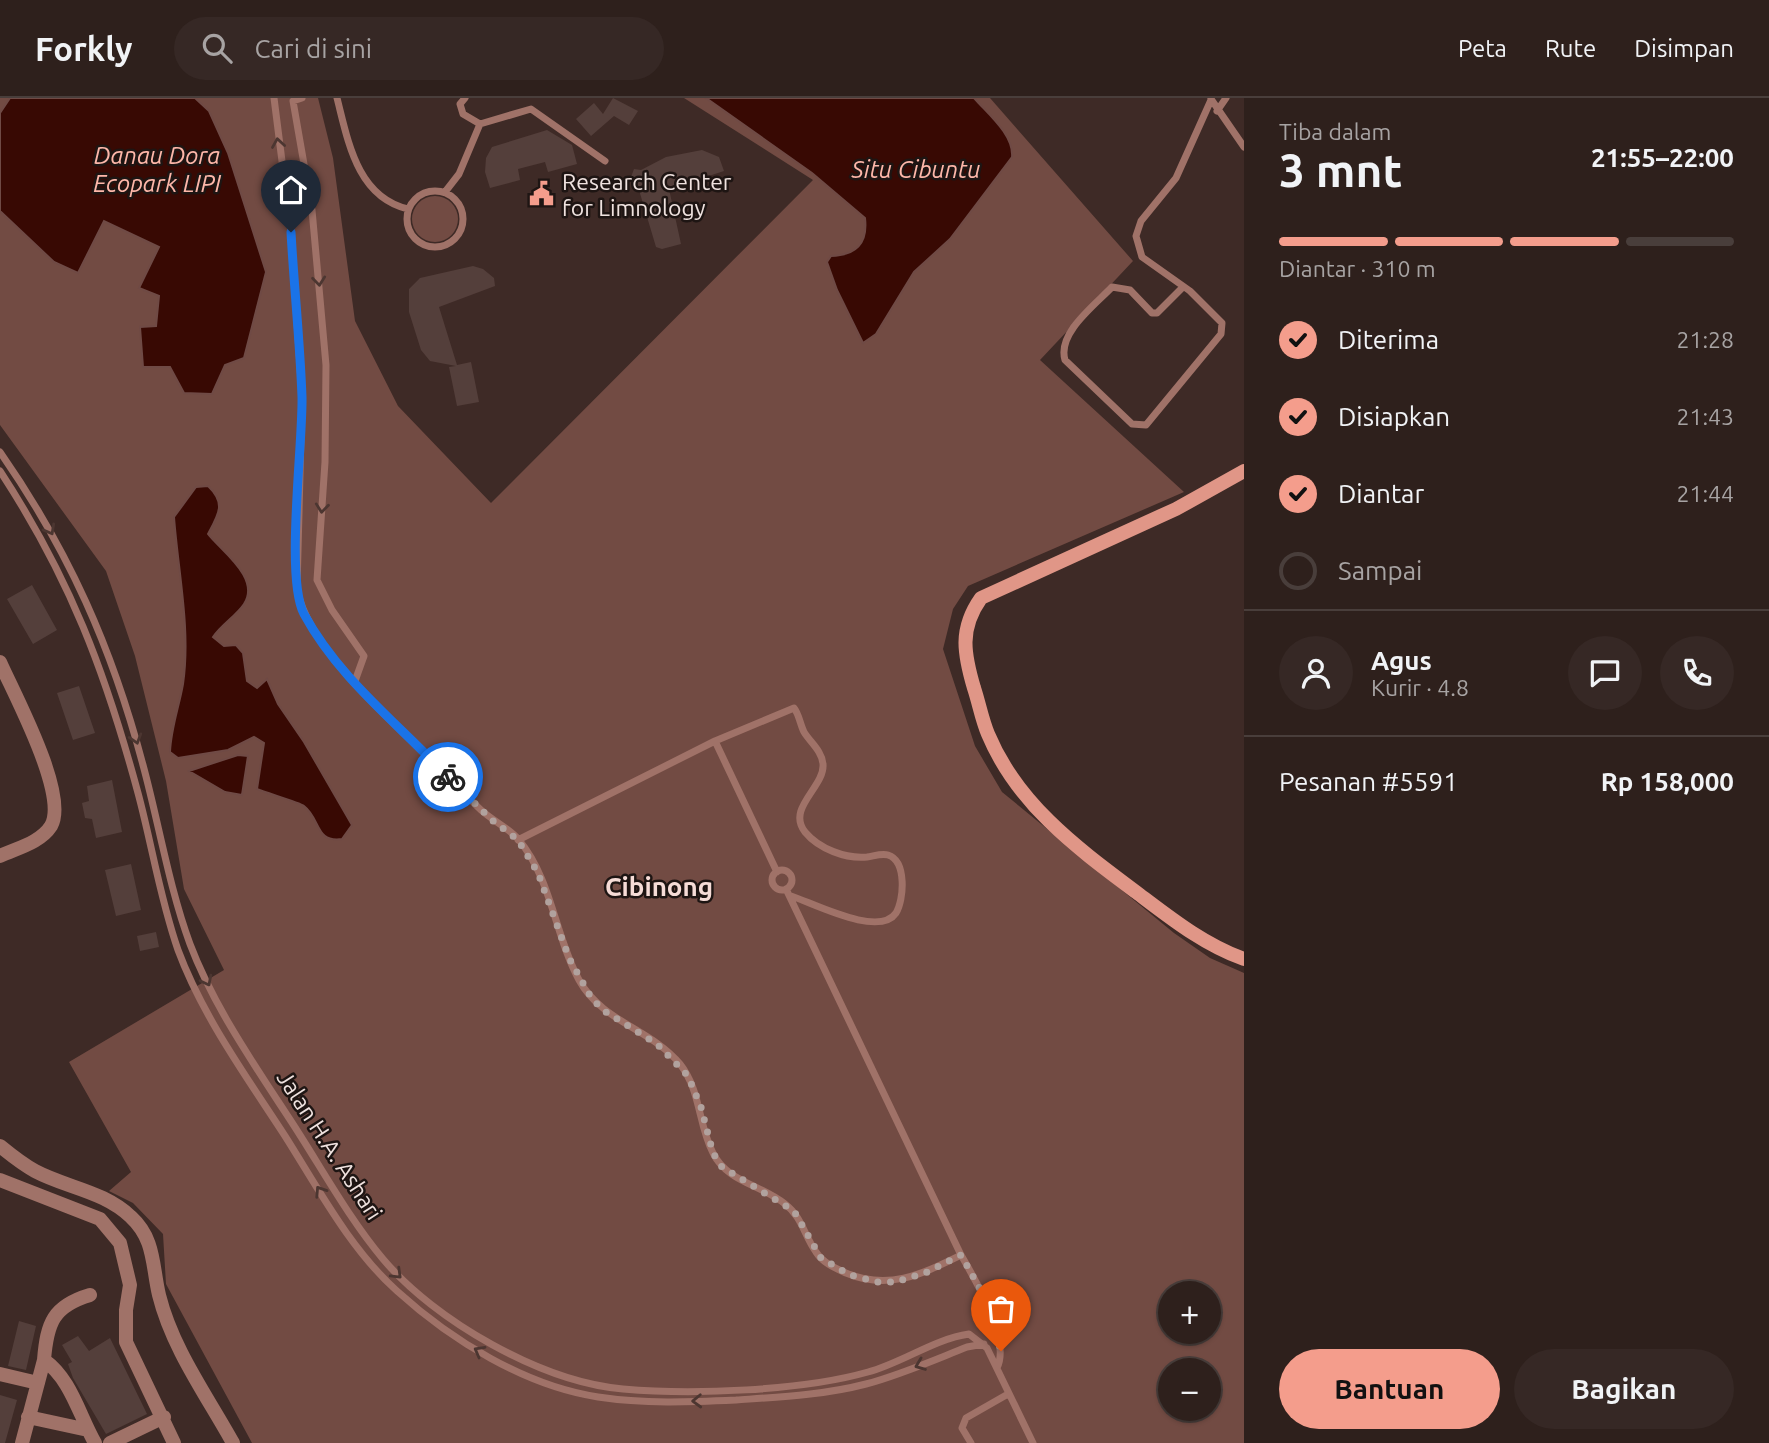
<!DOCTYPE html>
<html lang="id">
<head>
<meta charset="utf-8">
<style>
	:root { --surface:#2e201c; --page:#362825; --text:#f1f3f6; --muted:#a7a3a3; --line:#493e3b; --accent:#f49d8c }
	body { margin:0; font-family:Ubuntu,sans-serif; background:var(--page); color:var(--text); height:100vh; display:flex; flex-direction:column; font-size:26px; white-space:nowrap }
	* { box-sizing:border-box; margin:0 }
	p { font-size:23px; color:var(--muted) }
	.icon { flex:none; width:38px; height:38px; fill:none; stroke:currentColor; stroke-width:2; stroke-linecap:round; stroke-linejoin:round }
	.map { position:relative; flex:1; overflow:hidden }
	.sheet { display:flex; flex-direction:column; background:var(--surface); width:525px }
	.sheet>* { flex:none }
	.buttons { position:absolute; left:1158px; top:1183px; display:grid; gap:14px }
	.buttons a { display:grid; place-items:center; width:63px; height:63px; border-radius:50%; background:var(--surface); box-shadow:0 2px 5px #0004,0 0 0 2px var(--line); font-size:35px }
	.pin { position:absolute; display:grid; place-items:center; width:60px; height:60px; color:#fff; margin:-72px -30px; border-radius:50% 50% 50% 0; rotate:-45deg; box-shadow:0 0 7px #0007 }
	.pin .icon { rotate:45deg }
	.courier { position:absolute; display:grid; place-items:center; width:70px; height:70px; margin:-35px; border:5px solid #1a73e8; border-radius:50%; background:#fff; color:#222; box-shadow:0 2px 9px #0007 }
	.headline em { font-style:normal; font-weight:600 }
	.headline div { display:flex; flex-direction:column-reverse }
	.headline { display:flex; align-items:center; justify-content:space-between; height:119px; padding:0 35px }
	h1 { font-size:46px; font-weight:600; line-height:52px }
	.bar { display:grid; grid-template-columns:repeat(4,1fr); gap:10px 7px; align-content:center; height:84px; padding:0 35px }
	.bar i { height:9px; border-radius:5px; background:var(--line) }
	.bar .current { background:var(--accent) }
	.bar p { grid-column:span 4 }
	.line { display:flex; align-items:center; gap:18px; padding:0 35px; border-top:2px solid var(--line) }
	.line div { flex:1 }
	.round { display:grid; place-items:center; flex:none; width:74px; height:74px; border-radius:37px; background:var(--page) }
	ol { padding:0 35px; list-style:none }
	li { display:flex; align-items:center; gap:21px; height:77px }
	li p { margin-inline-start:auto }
	li .icon { padding:7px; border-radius:50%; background:var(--accent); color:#111; stroke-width:4 }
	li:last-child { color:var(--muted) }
	li i { width:38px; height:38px; border:4px solid var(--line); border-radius:50% }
	.action { display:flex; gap:14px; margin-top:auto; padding:14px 35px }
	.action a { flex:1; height:80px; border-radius:42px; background:var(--accent); color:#111; font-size:28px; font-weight:600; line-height:80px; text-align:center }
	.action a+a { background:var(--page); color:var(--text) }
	header { display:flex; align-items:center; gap:42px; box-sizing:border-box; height:98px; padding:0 35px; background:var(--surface); border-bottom:2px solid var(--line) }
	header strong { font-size:33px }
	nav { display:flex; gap:38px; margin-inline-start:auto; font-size:24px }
	.search { width:490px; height:63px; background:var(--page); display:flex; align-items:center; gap:18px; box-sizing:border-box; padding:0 24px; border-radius:38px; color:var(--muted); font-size:26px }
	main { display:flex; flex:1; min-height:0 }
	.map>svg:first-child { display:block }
</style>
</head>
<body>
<header>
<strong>Forkly</strong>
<div class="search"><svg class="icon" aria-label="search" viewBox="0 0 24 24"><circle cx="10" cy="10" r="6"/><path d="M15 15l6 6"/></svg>Cari di sini</div>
<nav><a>Peta</a><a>Rute</a><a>Disimpan</a></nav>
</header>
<main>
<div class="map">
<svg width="1244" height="1345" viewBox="0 0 1244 1345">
	<rect width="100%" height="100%" fill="#3e2a26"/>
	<!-- green -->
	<path fill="#724b43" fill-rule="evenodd" d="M 0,0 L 318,0 L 333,60 L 355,223 L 398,308 L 491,405 L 813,82 L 684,0 L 990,0 L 1133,163 L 1040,262 L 1184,394 L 968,488 L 953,511 L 943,551 L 975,648 L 1002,694 L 1174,835 L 1210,860 L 1244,875 L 1244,1345 L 252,1345 L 166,1186 L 163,1136 L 133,1105 L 109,1093 L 131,1074 L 69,964 L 224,872 L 184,791 L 166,683 L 135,558 L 106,473 L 0,327 ZM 1171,1195 L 1209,1195 L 1209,1234 L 1171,1234 ZM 1171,1272 L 1209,1272 L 1209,1311 L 1171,1311 Z
		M412 121a23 23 0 1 1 46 0a23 23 0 1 1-46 0Z"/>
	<!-- water -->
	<path fill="#380903" stroke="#6f4a45" stroke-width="2" d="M 10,0 L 195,0 L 209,13 L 228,55 L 266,174 L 244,260 L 225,267 L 212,296 L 184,295 L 170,269 L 143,269 L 140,229 L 156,228 L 159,198 L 139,190 L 159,149 L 104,123 L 78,175 L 54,164 L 0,113 L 0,15 Z
		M 706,0 L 974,0 C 988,16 1014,37 1012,59 L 950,141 L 914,174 L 876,236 L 863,245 L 837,192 L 827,164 L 831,158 C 856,157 868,146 865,120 L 812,75 Z
		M 208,388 C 226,405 219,416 208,436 C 221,453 261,480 244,506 C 236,518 222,526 213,539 L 224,548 L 236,547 L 243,555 L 247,583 L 257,590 L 267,581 L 278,606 L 304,644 L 352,727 L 342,741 C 315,745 321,721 304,708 C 299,704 266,695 257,691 L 264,645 L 254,639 L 228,652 L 178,660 L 170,654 C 171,630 179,609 183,586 C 191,532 178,473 174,419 L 196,389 Z
		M 238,657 L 248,658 L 242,697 L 225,694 L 189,673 Z"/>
	<!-- building -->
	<path fill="#543f3b" d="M 613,0 L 638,13 L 629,27 L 614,18 L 591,38 L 576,21 L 594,5 L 603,16 Z
		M 547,32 L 572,47 L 577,66 L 548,74 L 545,64 L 518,71 L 520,82 L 490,90 L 485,74 L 486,60 L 492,49 Z
		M 702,52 L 719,59 L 724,73 L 669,91 L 681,146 L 662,151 L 656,149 L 636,82 L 631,79 L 634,71 L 641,72 L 666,59 Z
		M 473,168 L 483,171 L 494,180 L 495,188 L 439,209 L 457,267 L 471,264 L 479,304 L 457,308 L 449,269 L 456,268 L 430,263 L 421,252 L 409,214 L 409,191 L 420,180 Z
		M 32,487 L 57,532 L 33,546 L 7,501 Z
		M 79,588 L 95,635 L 73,642 L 57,595 Z
		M 112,682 L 122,734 L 96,740 L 92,721 L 85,720 L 82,705 L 89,703 L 87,688 Z
		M 131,766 L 141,812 L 116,818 L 105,772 Z
		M 156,834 L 159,849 L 140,853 L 137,838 Z
		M 19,1223 L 36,1228 L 26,1272 L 8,1268 Z
		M 78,1238 L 89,1253 L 110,1240 L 147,1316 L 106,1336 L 73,1280 L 68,1266 L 72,1264 L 62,1247 Z
		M 0,1297 L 17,1302 L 5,1345 L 0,1345 Z"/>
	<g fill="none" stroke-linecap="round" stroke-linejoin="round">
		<!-- lane -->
		<path stroke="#a07268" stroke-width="7" d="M 274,0 L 291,134 L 302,299 L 297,491 C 309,553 393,624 437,667 C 452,682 466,698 481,712 C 493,723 509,730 519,742 C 552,782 555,838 579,882 C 602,924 651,931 680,966 C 701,993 698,1026 713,1055 C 727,1084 762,1087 785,1106 C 802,1119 804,1137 816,1154 C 823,1165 835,1170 846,1175 C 889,1193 922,1176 961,1157
			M 302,0 L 293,3 L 312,112 L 326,267 L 325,364 L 317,482 L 332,512 L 364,558 L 355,583
			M 337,0 C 348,43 357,99 408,111
			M 465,0 L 460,6 L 463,16 L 480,26
			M 1211,1 L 1244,49
			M 1217,13 L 1226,0
			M407 121a28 28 0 1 1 56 0a28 28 0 1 1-56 0Z
			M 445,94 L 459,76 L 480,26 L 531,11 L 605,63
			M 1183,189 L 1157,215 L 1152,215 L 1130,192 L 1112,189 C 1095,207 1057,235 1065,262 L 1132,326 L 1146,327 L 1221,236 L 1222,225 L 1190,193 L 1142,159 L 1136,138 L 1141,123 L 1176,80 L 1211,2
			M 0,354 C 69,453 112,550 143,667 C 159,726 169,789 190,846 C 213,907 253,965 289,1020 C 320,1067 347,1118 383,1161 C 435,1223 542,1284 623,1291 C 692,1297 801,1293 868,1274 C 902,1265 934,1241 969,1236 L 987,1250 L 1033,1345
			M 0,373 C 70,480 105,573 138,695 C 152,747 160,801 178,852 C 203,919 246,978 285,1038 C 318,1090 350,1151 397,1193 C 451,1242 525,1288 598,1299 C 644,1306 691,1304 736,1302 C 780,1299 824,1297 866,1286 C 900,1277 934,1262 967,1249 L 984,1246
			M 715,643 L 794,610 C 799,616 800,626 804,634 C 810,644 822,653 823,666 C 825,689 786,710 805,734 C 819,751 846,761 867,759 C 874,758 882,755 888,757 C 907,763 904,802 896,815 C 879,840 813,805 791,798
			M 518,742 L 715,643 L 777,774
			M772 782a10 10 0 1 1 20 0a10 10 0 1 1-20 0Z
			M 786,791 L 961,1157 C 976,1183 1011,1242 997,1270
			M 971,1345 L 962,1330 L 966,1320 L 1008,1296"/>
		<!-- street -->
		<path stroke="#a07268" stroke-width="14" d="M 0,564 C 14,596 69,697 51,728 C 40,745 17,750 0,758
			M 0,1048 C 11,1057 22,1066 35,1073 C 67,1090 104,1093 131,1119 C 155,1141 152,1167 159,1197 C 172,1250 207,1298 233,1345
			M 0,1082 L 100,1121 L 120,1145 L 130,1187 L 126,1212 L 126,1244 L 174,1345
			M 44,1262 C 47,1225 53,1208 90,1197
			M 0,1276 L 38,1285
			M 28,1319 L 88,1332
			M 22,1345 L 44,1262 C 71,1281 79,1317 95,1345
			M 110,1345 L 164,1319"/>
		<!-- secondary -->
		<path stroke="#e09687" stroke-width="14" d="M 1244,373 L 1176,411 L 981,500 C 959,531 964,556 974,590 C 979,605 982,622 988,636 C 1018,708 1080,752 1140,797 C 1173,822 1205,847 1244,861"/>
	</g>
	<!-- one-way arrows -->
	<defs><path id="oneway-chevron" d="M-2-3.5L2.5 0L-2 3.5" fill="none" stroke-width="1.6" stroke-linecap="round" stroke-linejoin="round" transform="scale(1.75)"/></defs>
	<g stroke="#4c3631">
		<use href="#oneway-chevron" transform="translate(278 45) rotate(-99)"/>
		<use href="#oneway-chevron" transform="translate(319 183) rotate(84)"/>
		<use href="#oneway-chevron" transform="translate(322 410) rotate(96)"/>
		<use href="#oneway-chevron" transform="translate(50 432) rotate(61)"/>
		<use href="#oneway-chevron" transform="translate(136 641) rotate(73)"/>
		<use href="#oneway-chevron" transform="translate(207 883) rotate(63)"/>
		<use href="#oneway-chevron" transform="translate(320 1093) rotate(-123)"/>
		<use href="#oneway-chevron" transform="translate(397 1176) rotate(44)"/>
		<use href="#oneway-chevron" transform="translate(479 1253) rotate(-151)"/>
		<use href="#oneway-chevron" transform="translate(920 1267) rotate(159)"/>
		<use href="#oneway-chevron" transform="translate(697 1303) rotate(178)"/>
	</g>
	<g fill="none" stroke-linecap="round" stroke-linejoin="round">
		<!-- done -->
		<path stroke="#b1a29e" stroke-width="7" stroke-dasharray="0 12.6" d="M 448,679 L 492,722 L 518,742 L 538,775 L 569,860 L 592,901 L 606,914 L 657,946 L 688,978 L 701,1009 L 713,1055 L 722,1069 L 794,1113 L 821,1160 L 850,1177 L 878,1184 L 895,1184 L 925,1175 L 961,1157 L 993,1214 L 994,1231 L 1001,1253"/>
		<!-- route -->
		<path stroke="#1a73e8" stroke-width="9" d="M 291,134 C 294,189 300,244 302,299 C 303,347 285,480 304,516 C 339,581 399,626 448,679"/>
	</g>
	<!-- icons -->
	<defs>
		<symbol id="civic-bare" viewBox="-9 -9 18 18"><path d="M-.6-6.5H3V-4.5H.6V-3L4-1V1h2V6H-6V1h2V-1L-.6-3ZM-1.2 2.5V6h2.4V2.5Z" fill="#f49d8c" stroke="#1e1513" stroke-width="2.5" paint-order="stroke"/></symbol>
	</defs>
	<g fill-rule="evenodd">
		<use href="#civic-bare" x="524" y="78" width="35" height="35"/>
	</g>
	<g text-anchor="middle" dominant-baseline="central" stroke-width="5" stroke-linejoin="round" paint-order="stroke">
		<!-- poi labels -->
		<g font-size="23" fill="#efe2df" stroke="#1e1513" text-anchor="start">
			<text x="562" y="83">Research Center<tspan x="562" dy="26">for Limnology</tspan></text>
		</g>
		<!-- street labels -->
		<g font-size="23" fill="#efe2df" stroke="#1e1513">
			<text transform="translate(330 1047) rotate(57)">Jalan H.A. Ashari</text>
		</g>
		<!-- water labels -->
		<g font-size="24" font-style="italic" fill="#feb7a9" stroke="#1e1513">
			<text x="157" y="57">Danau Dora<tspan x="157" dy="28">Ecopark LIPI</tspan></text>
			<text x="916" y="71">Situ Cibuntu</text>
		</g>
		<!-- quarter labels -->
		<g font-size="26" font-weight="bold" fill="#f6dcd7" stroke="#1e1513">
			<text x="659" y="788">Cibinong</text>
		</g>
	</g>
</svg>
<div class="buttons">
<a>+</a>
<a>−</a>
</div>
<div class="pin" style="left:1001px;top:1253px;background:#ea580c"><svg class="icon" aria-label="bag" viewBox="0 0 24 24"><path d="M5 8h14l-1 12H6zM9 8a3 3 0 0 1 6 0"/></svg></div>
<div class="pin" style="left:291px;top:134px;background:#1f2937"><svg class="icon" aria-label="home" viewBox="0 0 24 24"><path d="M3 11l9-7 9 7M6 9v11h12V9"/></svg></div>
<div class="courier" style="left:448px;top:679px"><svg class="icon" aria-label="bike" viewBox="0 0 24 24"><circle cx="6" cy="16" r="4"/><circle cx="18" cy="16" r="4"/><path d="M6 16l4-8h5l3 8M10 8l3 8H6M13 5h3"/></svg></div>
</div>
<section class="sheet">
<div class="headline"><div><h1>3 mnt</h1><p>Tiba dalam</p></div><em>21:55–22:00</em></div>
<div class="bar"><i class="current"></i><i class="current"></i><i class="current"></i><i></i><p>Diantar · 310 m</p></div>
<ol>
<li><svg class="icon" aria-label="check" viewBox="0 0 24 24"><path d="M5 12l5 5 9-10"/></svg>Diterima<p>21:28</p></li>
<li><svg class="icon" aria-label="check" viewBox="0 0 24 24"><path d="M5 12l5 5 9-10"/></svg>Disiapkan<p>21:43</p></li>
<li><svg class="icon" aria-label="check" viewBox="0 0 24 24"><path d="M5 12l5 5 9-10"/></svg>Diantar<p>21:44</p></li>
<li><i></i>Sampai</li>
</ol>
<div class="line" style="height:126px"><a class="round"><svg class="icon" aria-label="person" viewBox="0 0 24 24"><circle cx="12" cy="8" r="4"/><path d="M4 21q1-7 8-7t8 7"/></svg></a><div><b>Agus</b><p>Kurir · 4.8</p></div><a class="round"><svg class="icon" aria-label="chat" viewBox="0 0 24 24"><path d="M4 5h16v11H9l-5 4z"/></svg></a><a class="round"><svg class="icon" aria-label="phone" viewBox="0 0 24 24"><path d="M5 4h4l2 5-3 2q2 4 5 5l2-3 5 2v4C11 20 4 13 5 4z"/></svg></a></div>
<div class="line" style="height:91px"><div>Pesanan #5591</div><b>Rp 158,000</b></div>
<div class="action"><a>Bantuan</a><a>Bagikan</a></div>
</section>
</main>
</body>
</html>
